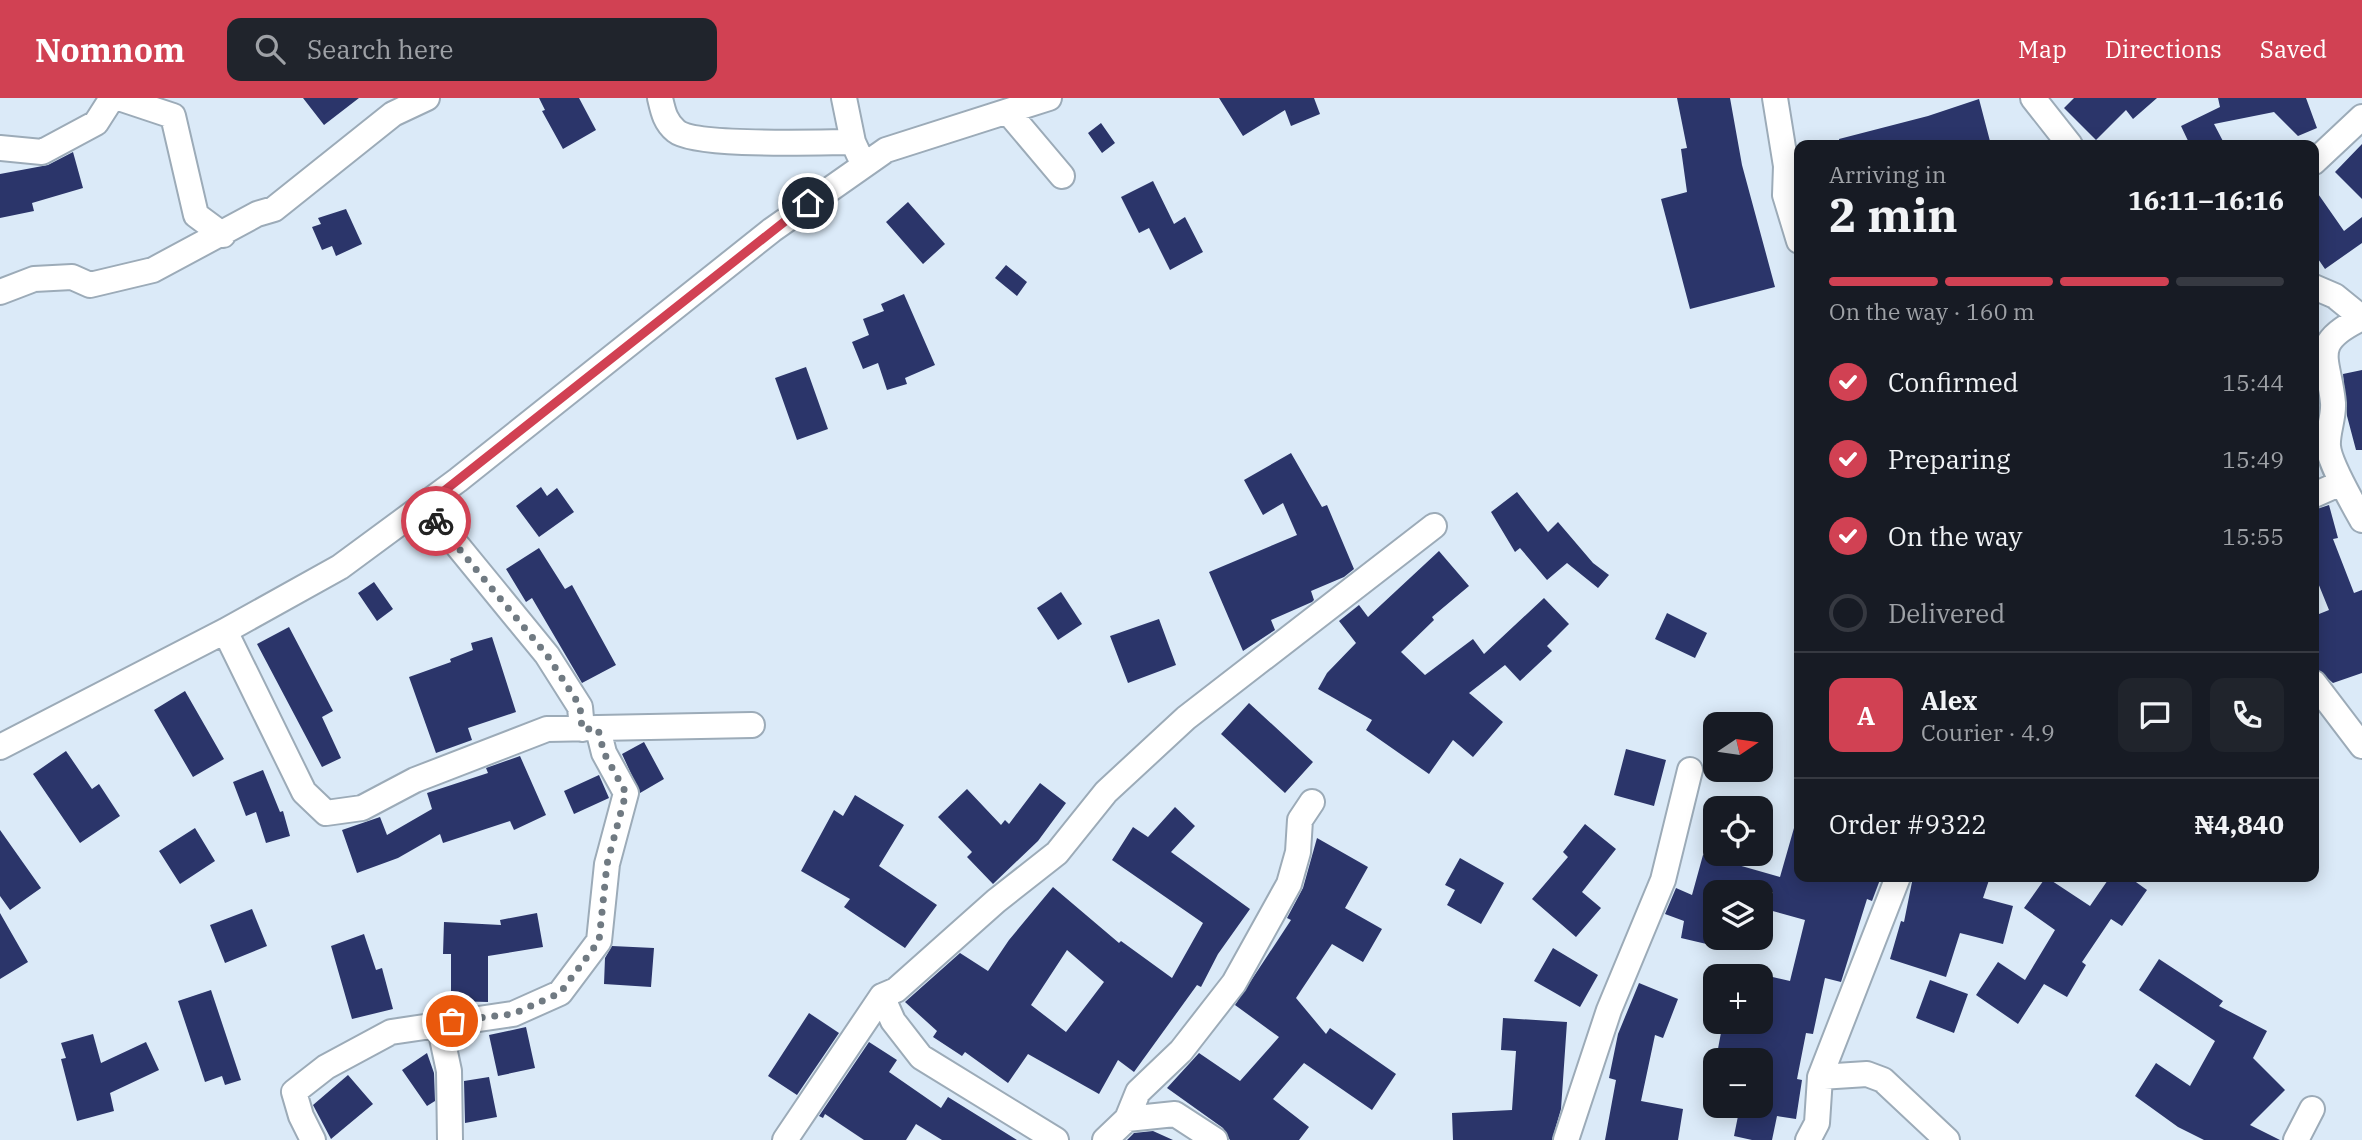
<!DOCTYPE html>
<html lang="en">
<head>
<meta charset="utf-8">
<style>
	:root { --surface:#171b24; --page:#20242c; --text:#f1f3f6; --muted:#9ea1a6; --line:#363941; --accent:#d14153 }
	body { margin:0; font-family:"IBM Plex Serif",serif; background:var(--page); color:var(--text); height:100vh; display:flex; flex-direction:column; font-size:26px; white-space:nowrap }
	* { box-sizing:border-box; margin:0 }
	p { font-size:23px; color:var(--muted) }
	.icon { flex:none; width:38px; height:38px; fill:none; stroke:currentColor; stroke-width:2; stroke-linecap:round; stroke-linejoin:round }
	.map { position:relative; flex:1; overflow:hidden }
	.side { position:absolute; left:1794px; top:42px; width:525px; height:742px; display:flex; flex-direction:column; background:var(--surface); border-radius:14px; box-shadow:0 4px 18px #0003 }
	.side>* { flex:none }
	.needle { width:46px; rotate:77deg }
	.buttons { position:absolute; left:1703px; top:614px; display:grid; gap:14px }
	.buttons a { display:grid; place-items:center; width:70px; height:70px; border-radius:14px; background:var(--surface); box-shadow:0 4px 18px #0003; font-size:35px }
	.pin { position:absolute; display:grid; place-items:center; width:60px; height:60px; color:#fff; margin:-30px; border:4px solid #fff; border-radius:50%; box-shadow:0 2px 7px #0007 }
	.courier { position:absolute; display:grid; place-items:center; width:70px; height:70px; margin:-35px; border:5px solid #d14153; border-radius:50%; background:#fff; color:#222; box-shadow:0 2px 9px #0007 }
	.head em { font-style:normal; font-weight:700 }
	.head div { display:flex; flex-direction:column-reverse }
	.head { display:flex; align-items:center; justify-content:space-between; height:119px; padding:0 35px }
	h1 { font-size:46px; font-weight:700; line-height:52px }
	.bar { display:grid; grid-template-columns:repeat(4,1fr); gap:10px 7px; align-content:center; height:84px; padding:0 35px }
	.bar i { height:9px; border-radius:5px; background:var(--line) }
	.bar .on { background:var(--accent) }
	.bar p { grid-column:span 4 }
	.line { display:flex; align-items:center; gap:18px; padding:0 35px; border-top:2px solid var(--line) }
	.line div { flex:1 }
	.round { display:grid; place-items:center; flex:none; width:74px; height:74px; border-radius:14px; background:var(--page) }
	ol { padding:0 35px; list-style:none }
	li { display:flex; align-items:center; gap:21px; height:77px }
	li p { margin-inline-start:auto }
	li .icon { padding:7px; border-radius:50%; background:var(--accent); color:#fff; stroke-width:4 }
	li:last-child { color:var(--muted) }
	li i { width:38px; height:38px; border:4px solid var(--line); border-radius:50% }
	header { display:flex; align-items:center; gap:42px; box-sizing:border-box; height:98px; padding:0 35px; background:var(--accent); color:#fff }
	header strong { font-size:33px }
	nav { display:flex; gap:38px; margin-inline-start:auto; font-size:24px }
	.search { width:490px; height:63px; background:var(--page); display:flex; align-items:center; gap:18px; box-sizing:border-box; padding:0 24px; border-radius:14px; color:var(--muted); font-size:26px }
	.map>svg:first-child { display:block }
</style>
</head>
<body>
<header>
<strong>Nomnom</strong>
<div class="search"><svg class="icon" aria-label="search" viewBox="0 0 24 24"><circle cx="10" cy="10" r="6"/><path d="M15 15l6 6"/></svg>Search here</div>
<nav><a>Map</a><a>Directions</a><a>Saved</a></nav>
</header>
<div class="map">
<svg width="2362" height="1042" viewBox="0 0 2362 1042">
	<rect width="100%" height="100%" fill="#dbeaf8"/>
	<!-- building -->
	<path fill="#2b356a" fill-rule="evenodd" d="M 303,0 L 359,0 L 324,27 Z
		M 539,0 L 579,0 L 596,32 L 563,51 L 542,13 L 545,12 Z
		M 1219,0 L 1314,0 L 1320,16 L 1291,28 L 1285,12 L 1243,38 Z
		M 1677,0 L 1730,0 L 1742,67 L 1775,189 L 1690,211 L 1661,101 L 1687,94 L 1681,51 L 1687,50 Z
		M 2074,0 L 2157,0 L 2133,21 L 2126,12 L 2096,42 L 2064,10 Z
		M 2218,0 L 2306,0 L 2317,30 L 2298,38 L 2274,14 L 2214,26 L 2225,47 L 2190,47 L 2181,28 L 2220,9 Z
		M 1979,1 L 1991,47 L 1840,47 L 1839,41 L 1928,18 Z
		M 1101,25 L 1115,45 L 1102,55 L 1088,35 Z
		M 2362,46 L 2362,101 L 2335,74 Z
		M 73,54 L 83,90 L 32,105 L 34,113 L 0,120 L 0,76 L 48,67 Z
		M 1153,83 L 1174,126 L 1185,119 L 1203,154 L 1170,172 L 1149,130 L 1139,135 L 1121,99 Z
		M 2314,90 L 2344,133 L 2362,119 L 2362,145 L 2325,171 L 2314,155 Z
		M 908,104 L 945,146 L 923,166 L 886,124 Z
		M 346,111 L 362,146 L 336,158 L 332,148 L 322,152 L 312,129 L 321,126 L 318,120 Z
		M 1006,167 L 1027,184 L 1017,198 L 995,180 Z
		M 904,196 L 935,267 L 905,280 L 907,286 L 887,292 L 878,265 L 863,271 L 852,244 L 869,237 L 863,221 L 884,213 L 881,206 Z
		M 806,269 L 828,331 L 797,342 L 775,280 Z
		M 2362,272 L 2362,352 L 2356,352 L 2347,318 L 2343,276 Z
		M 1291,355 L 1322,409 L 1327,407 L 1354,471 L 1344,479 L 1311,493 L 1314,502 L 1312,504 L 1271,522 L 1275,532 L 1243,553 L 1209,474 L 1297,437 L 1283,405 L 1263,417 L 1244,382 Z
		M 541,389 L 547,398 L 557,390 L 574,414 L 539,439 L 516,408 Z
		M 1517,394 L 1548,434 L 1558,424 L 1593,465 L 1609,477 L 1598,490 L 1567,465 L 1547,482 L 1520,450 L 1515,454 L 1491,414 Z
		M 2329,407 L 2338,440 L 2333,441 L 2354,495 L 2362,492 L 2362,575 L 2333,585 L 2317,571 L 2314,560 L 2314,518 L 2329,512 L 2314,475 L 2314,412 Z
		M 539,450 L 565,491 L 572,487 L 616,567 L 582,585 L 532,500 L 526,504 L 506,471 Z
		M 1439,453 L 1469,488 L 1432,519 L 1434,522 L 1401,554 L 1425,577 L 1473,541 L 1484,556 L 1544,500 L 1569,526 L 1547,548 L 1552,553 L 1520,583 L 1505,567 L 1469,595 L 1503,624 L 1473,659 L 1453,642 L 1429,676 L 1366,632 L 1372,622 L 1318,591 L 1327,575 L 1356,545 L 1339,523 L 1359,507 L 1368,519 Z
		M 374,484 L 393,511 L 377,523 L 358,495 Z
		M 1061,494 L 1082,526 L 1058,542 L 1037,510 Z
		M 1667,515 L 1707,535 L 1695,560 L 1655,541 Z
		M 1159,521 L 1176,567 L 1128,585 L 1110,538 Z
		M 289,529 L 333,613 L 322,619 L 341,660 L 322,669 L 257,546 Z
		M 492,539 L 516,614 L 468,630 L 472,642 L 436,655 L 409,579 L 451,564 L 450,561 L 473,552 L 471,545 Z
		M 185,593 L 224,661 L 193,679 L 154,612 Z
		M 1249,605 L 1313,664 L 1285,695 L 1221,636 Z
		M 644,644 L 664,681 L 640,695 L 622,656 Z
		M 1626,651 L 1666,662 L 1654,708 L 1614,697 Z
		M 66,653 L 92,691 L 99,686 L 120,718 L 80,745 L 33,676 Z
		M 520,658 L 546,717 L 514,732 L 510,723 L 443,745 L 440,736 L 398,760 L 357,775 L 342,732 L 380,719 L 387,737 L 432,711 L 427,695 L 488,675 L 486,670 Z
		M 263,672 L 280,714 L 283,713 L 290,738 L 266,745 L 256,714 L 246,718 L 233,684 Z
		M 599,677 L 609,700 L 574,716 L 564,693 Z
		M 1040,685 L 1066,705 L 1038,743 L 993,786 L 967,759 L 972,754 L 938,719 L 967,691 L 1001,727 L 1005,722 L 1009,726 Z
		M 855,697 L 904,727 L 879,768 L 937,807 L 905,850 L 844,809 L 850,801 L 801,773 L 834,712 L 843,718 Z
		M 1175,709 L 1195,728 L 1171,754 L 1250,811 L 1218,856 L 1201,889 L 1197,887 L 1134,974 L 1118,962 L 1099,996 L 1028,956 L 1008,985 L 965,954 L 962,958 L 933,939 L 937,933 L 905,904 L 960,855 L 988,873 L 1009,842 L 1053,789 L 1119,845 L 1121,843 L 1172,880 L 1203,825 L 1112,762 L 1133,729 L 1148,739 ZM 1067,852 L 1104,884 L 1066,934 L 1031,907 Z
		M 1585,726 L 1616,751 L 1582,794 L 1601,810 L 1576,839 L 1532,801 L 1568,759 L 1563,754 Z
		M 195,730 L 215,763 L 180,786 L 159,753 Z
		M 1794,730 L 1799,731 L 1799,779 L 1881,779 L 1872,803 L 1867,801 L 1841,884 L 1825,880 L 1813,936 L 1806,935 L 1797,981 L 1802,982 L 1796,1021 L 1777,1018 L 1772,1042 L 1752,1042 L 1734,1038 L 1740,1008 L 1760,1008 L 1760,962 L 1717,956 L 1723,924 L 1760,924 L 1760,876 L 1790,883 L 1805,822 L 1769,812 L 1773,794 L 1715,794 L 1715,848 L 1681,840 L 1684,823 L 1665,816 L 1676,790 L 1692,797 L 1703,757 L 1780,779 Z
		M 0,732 L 41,790 L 10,812 L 0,798 Z
		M 1317,740 L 1368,769 L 1345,810 L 1382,831 L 1363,864 L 1332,846 L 1296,900 L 1326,936 L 1330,930 L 1396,976 L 1372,1012 L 1304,965 L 1273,1001 L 1309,1029 L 1299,1042 L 1230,1042 L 1223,1030 L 1167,990 L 1199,955 L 1240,983 L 1279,939 L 1235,907 L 1291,822 L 1287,820 L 1303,790 Z
		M 1460,760 L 1504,785 L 1481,826 L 1447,807 L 1455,792 L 1445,787 Z
		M 1913,779 L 1990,779 L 1983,800 L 2013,808 L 2003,846 L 1960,835 L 1946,879 L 1890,861 L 1901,823 L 1904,824 Z
		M 2046,779 L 2090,808 L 2110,779 L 2129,779 L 2147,792 L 2122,828 L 2111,821 L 2082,864 L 2086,867 L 2067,899 L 2044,886 L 2018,926 L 1976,897 L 1998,864 L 2025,882 L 2055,832 L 2024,810 Z
		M 252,811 L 267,848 L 225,865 L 210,827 Z
		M 0,815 L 28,864 L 0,881 Z
		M 537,815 L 543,849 L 488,858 L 488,904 L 451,903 L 451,856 L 443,856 L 444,824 L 501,827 L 500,822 Z
		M 364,836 L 376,872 L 382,870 L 393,911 L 352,921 L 331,848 Z
		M 612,848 L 654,850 L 651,889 L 604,886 L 605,860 Z
		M 1553,850 L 1598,877 L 1580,909 L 1534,883 Z
		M 2159,861 L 2223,903 L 2219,908 L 2267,933 L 2253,960 L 2285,992 L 2250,1027 L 2280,1042 L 2204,1042 L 2178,1029 L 2135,998 L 2156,965 L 2190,988 L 2215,943 L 2139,892 Z
		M 1930,882 L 1968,896 L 1954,935 L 1916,920 Z
		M 1639,885 L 1678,901 L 1663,940 L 1655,937 L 1641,1003 L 1683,1011 L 1678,1042 L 1605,1042 L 1616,982 L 1609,980 L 1618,936 Z
		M 211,892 L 241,982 L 225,987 L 222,978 L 205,984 L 178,903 Z
		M 809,915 L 839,935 L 797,997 L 768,978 Z
		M 1503,920 L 1567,924 L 1561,1011 L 1552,1042 L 1453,1042 L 1452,1015 L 1512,1012 L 1516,953 L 1501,952 Z
		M 526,929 L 535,970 L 498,978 L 489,937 Z
		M 93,936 L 101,965 L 146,944 L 159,972 L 110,995 L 114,1013 L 77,1023 L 61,961 L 66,960 L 61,945 Z
		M 869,944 L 897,962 L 889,974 L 941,1010 L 948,999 L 1017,1042 L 942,1042 L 916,1026 L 906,1042 L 864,1042 L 825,1016 L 823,1020 L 819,1018 Z
		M 427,955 L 434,975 L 435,1003 L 427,1008 L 402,972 Z
		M 348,977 L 373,1006 L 331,1041 L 313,1007 Z
		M 489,979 L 497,1019 L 465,1025 L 464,983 Z
		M 1153,1033 L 1173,1042 L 1127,1042 L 1134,1035 Z"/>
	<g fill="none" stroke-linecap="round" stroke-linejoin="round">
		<defs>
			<path id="street" d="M 119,0 L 173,18 L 196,117 L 223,137
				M 660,0 C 663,13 665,24 676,33 C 695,49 821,44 853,44
				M 844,0 L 853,44 L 859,57
				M 1775,0 L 1786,68 L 1785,97 L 1799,108
				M 2033,0 L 2070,47
				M 1008,14 L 1062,78
				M 0,50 L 42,54 L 96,25 L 112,0
				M 2314,64 L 2362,19
				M 1785,97 L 1799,143
				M 2314,189 L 2335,198 L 2362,220 C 2308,246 2329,260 2333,305 C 2334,320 2327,334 2328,348 C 2329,364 2353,406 2362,422
				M 0,194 L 34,181 L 72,179 L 90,187 L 153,172 L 257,116 L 274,111 L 393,16 L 427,0
				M 2314,397 L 2341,385
				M 425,408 L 547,557 L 580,609 L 582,631
				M 225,533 L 304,694 L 326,715 L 362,710 L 415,682 L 547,631 L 752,627
				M 2314,585 L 2362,648
				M 0,649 L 225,533 L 340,469 L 458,382 L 772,132 L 886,52 L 1049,0
				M 439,926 L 449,973 L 450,1042
				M 1820,979 L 1898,779
				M 1127,1021 L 1175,1016 L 1215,1042
				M 313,1042 L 301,1018 L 294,994 L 326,969 L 391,934 L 513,916 L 560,895 L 599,843 L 607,766 L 626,695 L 604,655 L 598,631
				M 785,1042 L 882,898
				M 1056,1042 L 921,959 L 893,923 L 882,898 L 896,892 L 996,803 L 1057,755 L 1106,694 L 1186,620 L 1434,428
				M 1105,1042 L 1127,1021 L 1138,994 L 1181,953 L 1234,885 L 1289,786 L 1298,754 L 1300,722 L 1312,704
				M 1566,1042 L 1609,912 L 1663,782 L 1690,672
				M 1808,1042 L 1817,1025 L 1820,979 L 1867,976 L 1883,982 L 1947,1042
				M 2296,1042 L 2312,1011"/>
		</defs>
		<!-- street casing -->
		<use href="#street" stroke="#9cabb8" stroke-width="28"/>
		<!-- street -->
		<use href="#street" stroke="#fff" stroke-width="24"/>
	</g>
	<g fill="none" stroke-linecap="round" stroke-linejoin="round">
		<!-- done -->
		<path stroke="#707a82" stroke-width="7" stroke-dasharray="0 12.6" d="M 436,423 L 547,557 L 580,608 L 582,631 L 598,631 L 604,655 L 626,695 L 607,766 L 599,843 L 560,895 L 513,916 L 452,923"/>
		<!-- route -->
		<path stroke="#d14153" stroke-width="9" d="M 436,423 L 425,408 L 808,105"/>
	</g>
</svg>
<div class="buttons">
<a><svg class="needle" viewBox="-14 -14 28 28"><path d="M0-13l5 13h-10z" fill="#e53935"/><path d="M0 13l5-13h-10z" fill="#9ea1a6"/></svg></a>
<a><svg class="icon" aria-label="locate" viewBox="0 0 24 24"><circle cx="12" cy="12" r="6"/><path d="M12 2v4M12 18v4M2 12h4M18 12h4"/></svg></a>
<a><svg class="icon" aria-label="layers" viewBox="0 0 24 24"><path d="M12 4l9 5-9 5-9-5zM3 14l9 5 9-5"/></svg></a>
<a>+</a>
<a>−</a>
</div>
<div class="pin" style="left:452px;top:923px;background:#ea580c"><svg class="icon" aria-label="bag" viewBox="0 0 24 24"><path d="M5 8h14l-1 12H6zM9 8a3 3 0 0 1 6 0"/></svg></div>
<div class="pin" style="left:808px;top:105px;background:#1f2937"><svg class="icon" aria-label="home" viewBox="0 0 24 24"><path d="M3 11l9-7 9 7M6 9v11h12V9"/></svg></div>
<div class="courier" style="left:436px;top:423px"><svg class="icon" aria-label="bike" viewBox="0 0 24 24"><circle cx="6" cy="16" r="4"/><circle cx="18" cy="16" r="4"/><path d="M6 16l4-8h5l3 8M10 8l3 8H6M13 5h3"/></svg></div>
<section class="side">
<div class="head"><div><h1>2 min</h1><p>Arriving in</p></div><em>16:11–16:16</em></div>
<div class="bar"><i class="on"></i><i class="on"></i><i class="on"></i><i></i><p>On the way · 160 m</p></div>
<ol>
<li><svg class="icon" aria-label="check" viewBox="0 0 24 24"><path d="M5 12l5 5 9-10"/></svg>Confirmed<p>15:44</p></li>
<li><svg class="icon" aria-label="check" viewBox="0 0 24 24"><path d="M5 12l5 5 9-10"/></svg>Preparing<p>15:49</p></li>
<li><svg class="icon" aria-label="check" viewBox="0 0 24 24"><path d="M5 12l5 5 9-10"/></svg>On the way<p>15:55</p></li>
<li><i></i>Delivered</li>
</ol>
<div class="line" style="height:126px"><b class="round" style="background:var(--accent);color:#fff">A</b><div><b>Alex</b><p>Courier · 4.9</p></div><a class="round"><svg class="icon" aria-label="chat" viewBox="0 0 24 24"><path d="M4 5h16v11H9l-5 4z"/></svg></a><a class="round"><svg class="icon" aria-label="phone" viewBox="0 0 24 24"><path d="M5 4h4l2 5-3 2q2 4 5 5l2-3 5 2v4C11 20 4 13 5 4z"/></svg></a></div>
<div class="line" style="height:91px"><div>Order #9322</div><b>₦4,840</b></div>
</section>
</div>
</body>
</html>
